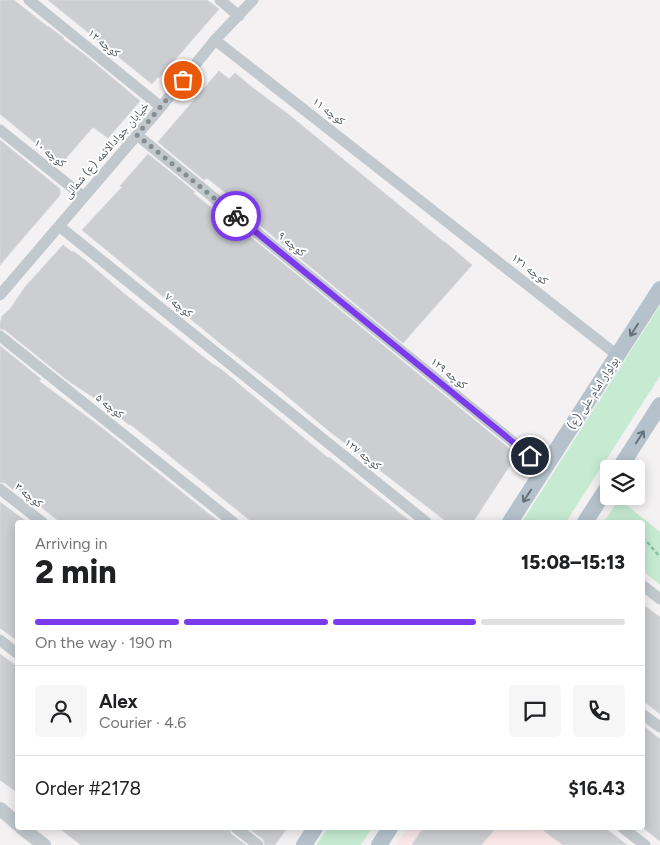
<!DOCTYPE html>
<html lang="en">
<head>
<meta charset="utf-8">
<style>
	:root { --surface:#fff; --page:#f6f6f6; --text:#202124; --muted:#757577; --line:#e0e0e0; --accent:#7c3aed }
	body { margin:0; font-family:Figtree,"Noto Naskh Arabic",sans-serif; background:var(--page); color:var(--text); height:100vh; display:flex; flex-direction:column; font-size:19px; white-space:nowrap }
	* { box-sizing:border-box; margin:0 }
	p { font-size:16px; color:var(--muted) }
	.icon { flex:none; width:28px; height:28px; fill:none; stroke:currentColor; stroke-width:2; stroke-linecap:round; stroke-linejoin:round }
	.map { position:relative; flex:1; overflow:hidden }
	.sheet { position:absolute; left:15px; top:520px; width:630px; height:310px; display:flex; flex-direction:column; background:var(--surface); border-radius:5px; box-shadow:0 2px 12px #0003 }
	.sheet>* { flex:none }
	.fabs { position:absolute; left:600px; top:460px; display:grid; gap:10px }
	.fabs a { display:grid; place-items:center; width:45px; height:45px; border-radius:5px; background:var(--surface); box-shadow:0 2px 12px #0003; font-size:25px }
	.pin { position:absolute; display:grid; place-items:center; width:42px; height:42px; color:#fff; margin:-21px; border:2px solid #fff; border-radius:50%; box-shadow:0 1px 5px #0007 }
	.courier { position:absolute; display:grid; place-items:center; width:50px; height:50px; margin:-25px; border:4px solid #7c3aed; border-radius:50%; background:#fff; color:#222; box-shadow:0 1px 6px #0007 }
	.headline em { font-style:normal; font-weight:800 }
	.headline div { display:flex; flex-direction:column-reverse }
	.headline { display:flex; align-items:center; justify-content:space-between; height:85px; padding:0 20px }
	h1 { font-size:32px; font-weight:800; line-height:38px }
	.bar { display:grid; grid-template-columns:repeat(4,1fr); gap:8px 5px; align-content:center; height:60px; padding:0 20px }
	.bar i { height:6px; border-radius:4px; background:var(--line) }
	.bar .active { background:var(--accent) }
	.bar p { grid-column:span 4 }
	.line { display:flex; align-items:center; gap:12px; padding:0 20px; border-top:1px solid var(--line) }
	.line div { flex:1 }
	.round { display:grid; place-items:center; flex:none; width:52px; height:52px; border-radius:5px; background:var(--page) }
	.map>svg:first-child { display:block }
</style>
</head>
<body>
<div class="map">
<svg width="660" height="845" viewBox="0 0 660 845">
	<rect width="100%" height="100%" fill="#f3f1f2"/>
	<!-- medical -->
	<path fill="#f9e6e6" d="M 408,828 L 540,828 L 562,845 L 396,845 Z"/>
	<!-- green -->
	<path fill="#c6ebd2" d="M 660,305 L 660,376 L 566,522 L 522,522 Z
		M 619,499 L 660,532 L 660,585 L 643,571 L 642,522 L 604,522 Z
		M 328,828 L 372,828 L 361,845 L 316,845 Z"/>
	<!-- building -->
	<path fill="#ccced2" stroke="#d6d8dc" d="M 0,0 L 14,0 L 48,27 L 48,26 L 64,38 L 63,39 L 85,55 L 140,101 L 108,138 L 93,127 L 61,164 L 0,114 Z
		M 48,0 L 207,0 L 219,9 L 159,78 L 158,77 L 152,84 Z
		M 219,71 L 229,79 L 235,73 L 253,88 L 288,114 L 444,242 L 445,242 L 472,265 L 403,343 L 234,204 L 236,201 L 207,178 L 204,180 L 158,142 Z
		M 0,140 L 60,189 L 60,195 L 0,265 Z
		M 148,154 L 195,192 L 193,193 L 214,210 L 225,216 L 516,454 L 516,456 L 473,522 L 447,522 L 329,431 L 281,391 L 221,344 L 82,230 L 122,187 L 120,186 Z
		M 63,245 L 72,252 L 73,251 L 85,260 L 127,296 L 211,363 L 222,370 L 328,458 L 329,457 L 411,522 L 252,522 L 130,424 L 129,425 L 108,407 L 67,380 L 5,330 L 0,329 L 0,324 L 2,316 L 10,309 L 25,287 Z
		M 0,346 L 41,379 L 39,381 L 102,428 L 219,522 L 60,522 L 17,488 L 15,491 L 5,483 L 0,482 Z
		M 0,502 L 27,522 L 18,522 L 18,641 L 0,628 Z
		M 642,604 L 660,617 L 660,714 L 642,700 Z
		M 0,654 L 18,667 L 18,793 L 0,780 Z
		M 642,725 L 660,739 L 660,841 L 642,827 Z
		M 59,828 L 229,828 L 231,834 L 246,845 L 81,845 Z
		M 248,828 L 287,828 L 275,845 L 265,845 L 263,839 Z
		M 423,828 L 496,828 L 481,845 L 412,845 Z
		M 540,828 L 605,828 L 627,845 L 563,845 Z"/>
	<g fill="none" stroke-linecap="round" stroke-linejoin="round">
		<!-- path -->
		<path stroke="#82c59f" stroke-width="2.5" stroke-dasharray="4 2.5" stroke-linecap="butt" d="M 608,521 L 610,522
			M 642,538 L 648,543 L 660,557"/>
		<!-- minor -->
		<path stroke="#c1c9ce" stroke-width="11" d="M 29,0 L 161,107
			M 220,0 L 239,16
			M 215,40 L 617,355
			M 0,130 L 84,197
			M 137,135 L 545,468
			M 59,226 L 426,522
			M 0,295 L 161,107 L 215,40 L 253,0
			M 0,336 L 233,522
			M 0,489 L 42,522
			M 642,585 L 660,599
			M 0,640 L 18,654
			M 642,714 L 660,727
			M 236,828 L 258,845
			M 623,828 L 645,845"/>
		<!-- tertiary -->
		<path stroke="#c1c9ce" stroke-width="14" d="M 0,809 L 18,824
			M 22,828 L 44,845"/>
		<!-- primary -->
		<path stroke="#b5c2cc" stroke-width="16" d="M 619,469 L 660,405
			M 510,522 L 660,289
			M 585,522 L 609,485
			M 304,845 L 315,828
			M 379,845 L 390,828"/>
	</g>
	<!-- one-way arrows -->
	<defs><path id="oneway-shaft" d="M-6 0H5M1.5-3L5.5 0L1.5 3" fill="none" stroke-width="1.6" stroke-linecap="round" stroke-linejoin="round" transform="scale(1.25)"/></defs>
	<g stroke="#667078">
		<use href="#oneway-shaft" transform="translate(634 330) rotate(123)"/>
		<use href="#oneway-shaft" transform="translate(640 437) rotate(-57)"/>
		<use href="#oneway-shaft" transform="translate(527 496) rotate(123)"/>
	</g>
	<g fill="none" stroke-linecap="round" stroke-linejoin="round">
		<!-- done -->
		<path stroke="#868c90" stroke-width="5" stroke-dasharray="0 9" d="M 183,80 L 137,135 L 236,216"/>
		<!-- route -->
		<path stroke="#7c3aed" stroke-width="6" d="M 236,216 L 530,456"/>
	</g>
	<g text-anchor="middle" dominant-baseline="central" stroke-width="4" stroke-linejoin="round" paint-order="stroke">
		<!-- street labels -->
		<g font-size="12" fill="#4b555c" stroke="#fff">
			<text transform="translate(104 43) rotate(39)">کوچه ۱۲</text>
			<text transform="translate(329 111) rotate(38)">کوچه ۱۱</text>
			<text transform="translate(106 150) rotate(-49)">خیابان جوادالائمه (ع) شمالی</text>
			<text transform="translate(50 153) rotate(39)">کوچه ۱۰</text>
			<text transform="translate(292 244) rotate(39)">کوچه ۹</text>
			<text transform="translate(530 269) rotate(38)">کوچه ۱۳۱</text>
			<text transform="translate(179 305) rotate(39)">کوچه ۷</text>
			<text transform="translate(449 373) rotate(39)">کوچه ۱۲۹</text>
			<text transform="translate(593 393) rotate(-57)">بولوار امام علی (ع)</text>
			<text transform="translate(110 406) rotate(39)">کوچه ۵</text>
			<text transform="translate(363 454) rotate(39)">کوچه ۱۲۷</text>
			<text transform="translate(29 495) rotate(39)">کوچه ۳</text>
		</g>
	</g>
</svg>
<div class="fabs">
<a><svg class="icon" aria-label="layers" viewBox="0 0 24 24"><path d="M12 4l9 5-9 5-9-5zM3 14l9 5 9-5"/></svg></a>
</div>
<div class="pin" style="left:183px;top:80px;background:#ea580c"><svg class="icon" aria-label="bag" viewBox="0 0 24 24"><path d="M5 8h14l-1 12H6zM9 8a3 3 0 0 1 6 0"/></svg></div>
<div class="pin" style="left:530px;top:456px;background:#1f2937"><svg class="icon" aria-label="home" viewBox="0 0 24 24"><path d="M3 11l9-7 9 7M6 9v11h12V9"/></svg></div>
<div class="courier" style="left:236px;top:216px"><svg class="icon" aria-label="bike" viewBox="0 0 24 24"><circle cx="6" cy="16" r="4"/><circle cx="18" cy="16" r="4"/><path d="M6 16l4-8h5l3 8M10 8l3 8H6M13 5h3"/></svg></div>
<section class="sheet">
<div class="headline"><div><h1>2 min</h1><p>Arriving in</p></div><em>15:08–15:13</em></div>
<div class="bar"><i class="active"></i><i class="active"></i><i class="active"></i><i></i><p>On the way · 190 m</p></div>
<div class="line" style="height:90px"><a class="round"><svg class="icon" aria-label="person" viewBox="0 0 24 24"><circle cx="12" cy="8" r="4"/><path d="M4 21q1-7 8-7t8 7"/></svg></a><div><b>Alex</b><p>Courier · 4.6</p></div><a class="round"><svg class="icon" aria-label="chat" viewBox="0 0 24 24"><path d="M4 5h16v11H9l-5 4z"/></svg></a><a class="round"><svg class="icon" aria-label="phone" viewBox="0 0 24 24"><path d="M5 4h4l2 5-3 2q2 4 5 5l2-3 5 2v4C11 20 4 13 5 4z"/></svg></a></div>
<div class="line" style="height:65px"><div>Order #2178</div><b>$16.43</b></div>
</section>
</div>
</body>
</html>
